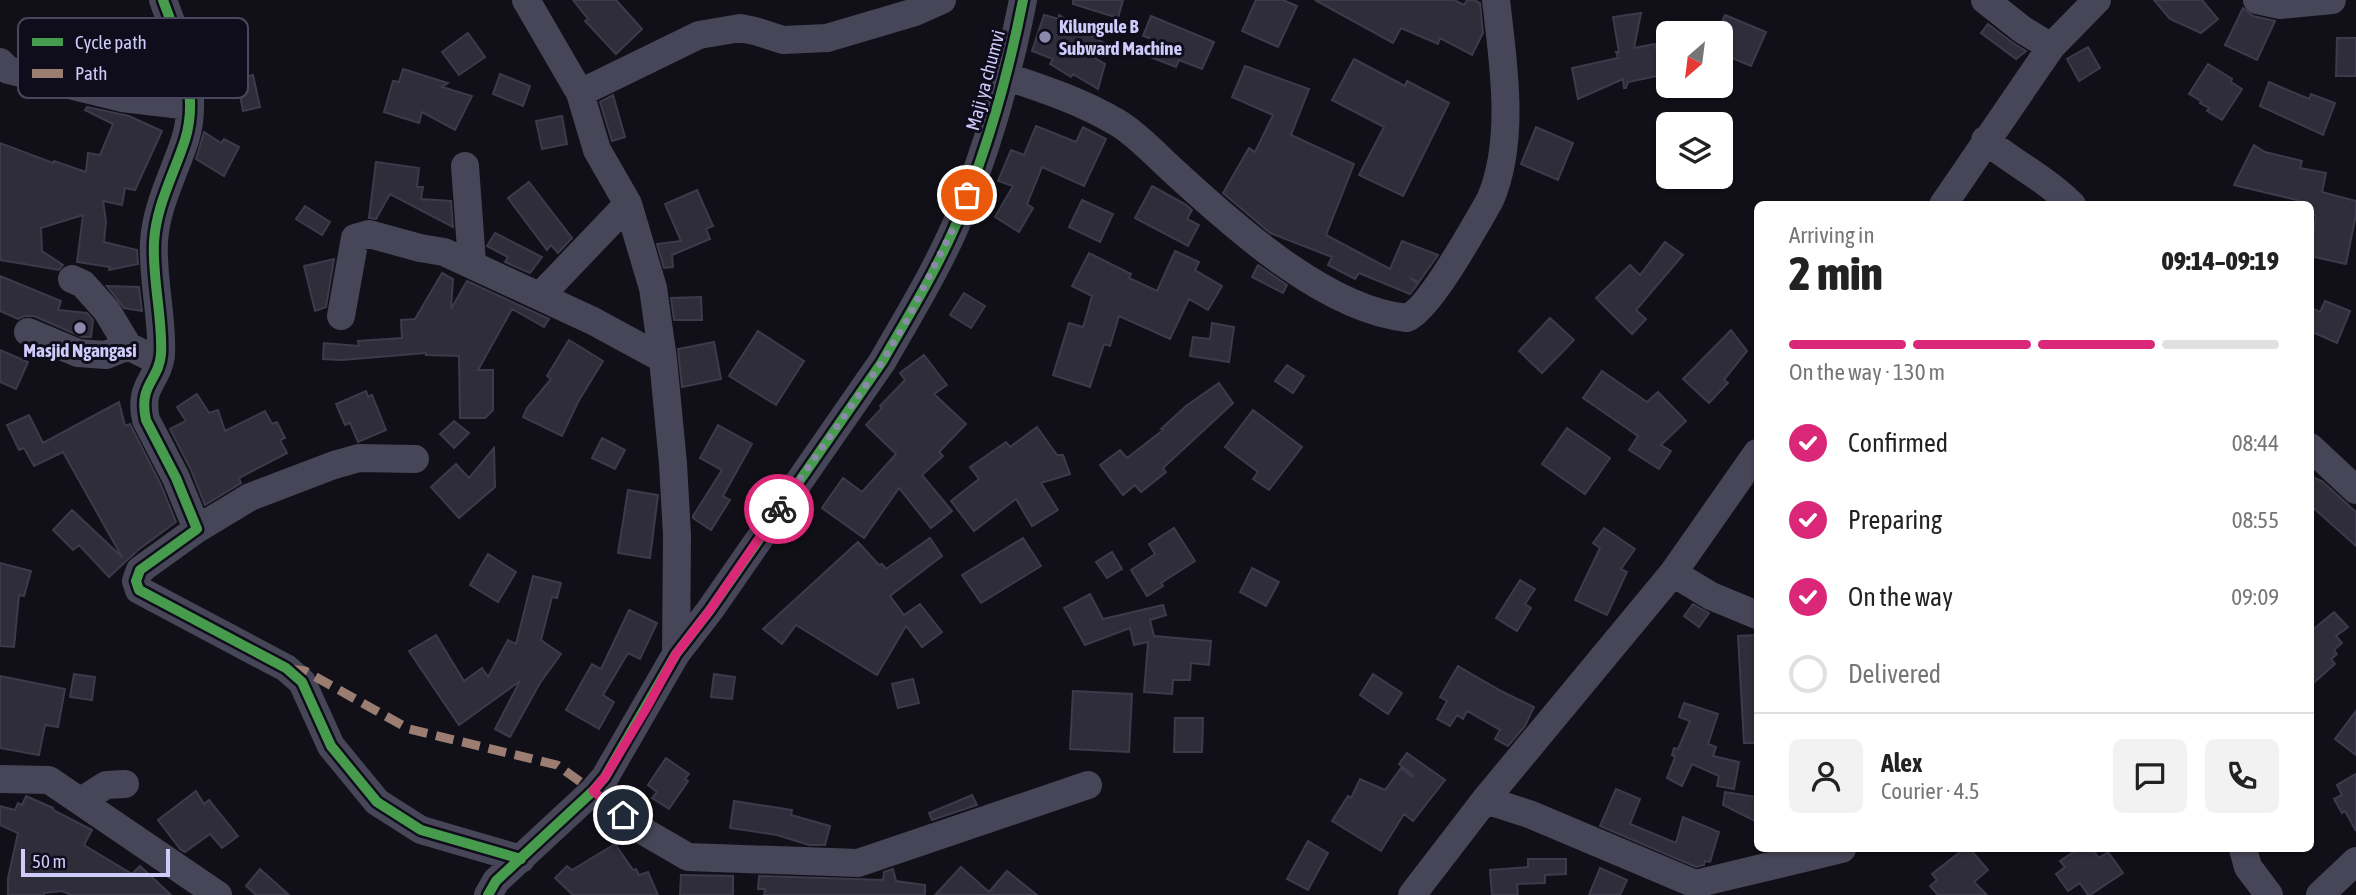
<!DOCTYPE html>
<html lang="en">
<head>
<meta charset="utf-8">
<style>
	:root { --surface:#fff; --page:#f2f2f2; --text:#222; --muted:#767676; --line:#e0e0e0; --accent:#db2777 }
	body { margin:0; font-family:"Asap Condensed",sans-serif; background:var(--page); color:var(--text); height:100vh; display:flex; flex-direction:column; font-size:26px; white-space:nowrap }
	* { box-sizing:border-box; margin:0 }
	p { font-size:23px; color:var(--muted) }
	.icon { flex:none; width:38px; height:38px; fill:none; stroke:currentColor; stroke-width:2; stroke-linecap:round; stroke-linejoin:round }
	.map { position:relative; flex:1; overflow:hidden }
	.side { position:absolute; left:1754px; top:201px; width:560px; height:651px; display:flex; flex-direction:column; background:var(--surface); border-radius:10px; box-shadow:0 2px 5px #0004 }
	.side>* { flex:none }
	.needle { width:46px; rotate:208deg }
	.tools { position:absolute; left:1656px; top:21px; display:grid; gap:14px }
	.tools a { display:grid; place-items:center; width:77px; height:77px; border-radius:10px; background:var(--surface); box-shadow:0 2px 5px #0004; font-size:35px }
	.scale { position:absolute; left:21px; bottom:18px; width:149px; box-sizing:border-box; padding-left:7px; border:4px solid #cfcbfa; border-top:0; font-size:19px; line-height:24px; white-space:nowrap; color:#cfcbfa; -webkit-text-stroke:5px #0f0d1b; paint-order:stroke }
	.pin { position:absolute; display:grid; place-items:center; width:60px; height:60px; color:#fff; margin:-30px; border:4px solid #fff; border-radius:50%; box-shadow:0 2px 7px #0007 }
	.courier { position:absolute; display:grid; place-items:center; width:70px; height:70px; margin:-35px; border:5px solid #db2777; border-radius:50%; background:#fff; color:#222; box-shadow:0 2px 9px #0007 }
	.head em { font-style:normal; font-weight:800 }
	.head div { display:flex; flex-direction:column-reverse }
	.head { display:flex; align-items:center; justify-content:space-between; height:119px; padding:0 35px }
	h1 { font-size:46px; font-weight:800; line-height:52px }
	.bar { display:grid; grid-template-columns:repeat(4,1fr); gap:10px 7px; align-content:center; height:84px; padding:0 35px }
	.bar i { height:9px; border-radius:5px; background:var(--line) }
	.bar .active { background:var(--accent) }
	.bar p { grid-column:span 4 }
	.line { display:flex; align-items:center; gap:18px; padding:0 35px; border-top:2px solid var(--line) }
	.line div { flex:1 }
	.round { display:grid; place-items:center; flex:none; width:74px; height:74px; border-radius:10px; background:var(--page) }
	ol { padding:0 35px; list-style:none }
	li { display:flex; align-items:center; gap:21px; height:77px }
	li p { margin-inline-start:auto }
	li .icon { padding:7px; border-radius:50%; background:var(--accent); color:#fff; stroke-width:4 }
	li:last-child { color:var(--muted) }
	li i { width:38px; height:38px; border:4px solid var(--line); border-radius:50% }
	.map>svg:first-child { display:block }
</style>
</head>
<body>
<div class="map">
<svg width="2356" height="895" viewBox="0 0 2356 895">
	<rect width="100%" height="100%" fill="#111018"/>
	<!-- building -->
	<path fill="#2f2d3a" stroke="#3c3a4b" stroke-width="2" d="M 573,0 L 616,0 L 642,29 L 616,54 L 585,21 L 588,19 Z
		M 1073,0 L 1123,0 L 1118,18 L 1073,4 Z
		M 1256,0 L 1283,0 L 1297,6 L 1278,47 L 1242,31 Z
		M 1315,0 L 1454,0 L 1464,5 L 1467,0 L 1474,0 L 1480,3 L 1483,33 L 1472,55 L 1440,38 L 1438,44 L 1401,28 L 1393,43 Z
		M 2154,0 L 2202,0 L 2218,19 L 2201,33 L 2170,19 Z
		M 2243,8 L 2253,16 L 2275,21 L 2257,60 L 2225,45 Z
		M 1641,13 L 1634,48 L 1655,44 L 1662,75 L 1628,82 L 1626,88 L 1624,88 L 1623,79 L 1578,99 L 1572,68 L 1618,58 L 1616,52 L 1619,52 L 1613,17 Z
		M 1044,15 L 1059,19 L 1059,15 L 1104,43 L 1095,58 L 1105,64 L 1098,89 L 1073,74 L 1071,77 L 1050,64 L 1053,59 L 1032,51 Z
		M 1725,15 L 1766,32 L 1751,66 L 1720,53 L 1720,26 Z
		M 1151,16 L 1214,42 L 1202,69 L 1179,60 L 1176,67 L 1150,57 L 1157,41 L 1143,36 Z
		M 1988,24 L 2013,43 L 2026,51 L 2016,59 L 1981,33 Z
		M 468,33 L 485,57 L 459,75 L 442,52 Z
		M 2337,38 L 2356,38 L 2356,76 L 2336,76 Z
		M 2088,47 L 2100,68 L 2079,81 L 2067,59 Z
		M 1354,59 L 1405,86 L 1407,81 L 1449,103 L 1403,196 L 1359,175 L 1384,127 L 1332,100 Z
		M 2208,64 L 2232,79 L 2231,82 L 2242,89 L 2222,120 L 2207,111 L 2209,108 L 2200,103 L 2201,101 L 2189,94 Z
		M 1245,66 L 1309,89 L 1291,135 L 1354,164 L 1326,235 L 1390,269 L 1402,241 L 1438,255 L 1419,282 L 1410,278 L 1418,284 L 1410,294 L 1359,273 L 1355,279 L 1328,265 L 1332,257 L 1270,233 L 1223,193 L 1249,148 L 1255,152 L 1273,115 L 1232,97 Z
		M 403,69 L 448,83 L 442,87 L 472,96 L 455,130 L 422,112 L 419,123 L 384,112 L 393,81 L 399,82 Z
		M 500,74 L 530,86 L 523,106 L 493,94 Z
		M 253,75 L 260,107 L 243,111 L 237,79 Z
		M 2269,82 L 2309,99 L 2311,94 L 2335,103 L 2323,135 L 2260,106 Z
		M 613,95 L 625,137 L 612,141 L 600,102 Z
		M 87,107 L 129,116 L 162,131 L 135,190 L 125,188 L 122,205 L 103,201 L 106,221 L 104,242 L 137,250 L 138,264 L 109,270 L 110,267 L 77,262 L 83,215 L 41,228 L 42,251 L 63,265 L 59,270 L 0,260 L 0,143 L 53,163 L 54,161 L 86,172 L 88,153 L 100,155 L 113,124 L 85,110 Z
		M 562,116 L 567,144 L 542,149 L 536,121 Z
		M 1036,126 L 1076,142 L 1083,127 L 1106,139 L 1084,186 L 1042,167 L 1027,204 L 1033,208 L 1019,232 L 995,217 L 1013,186 L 998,181 L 1011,150 L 1024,155 Z
		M 1536,127 L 1573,143 L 1558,180 L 1521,164 Z
		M 204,132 L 221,143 L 224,139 L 239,147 L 224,176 L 196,159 Z
		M 2254,145 L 2265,152 L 2302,161 L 2300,168 L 2326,173 L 2322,192 L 2356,201 L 2356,214 L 2346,264 L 2310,256 L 2316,216 L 2310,214 L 2310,205 L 2300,205 L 2301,201 L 2234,185 Z
		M 376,162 L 419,168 L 417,187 L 423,187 L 421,199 L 451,201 L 453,227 L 390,194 L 376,219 L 369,218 Z
		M 529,182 L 572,238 L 558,253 L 551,245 L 547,250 L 508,198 Z
		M 1152,186 L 1185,204 L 1192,210 L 1187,219 L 1199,225 L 1188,246 L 1135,218 Z
		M 697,190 L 713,226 L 706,229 L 710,239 L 672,255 L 673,267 L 664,268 L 657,244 L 681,241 L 665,204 Z
		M 1082,200 L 1113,214 L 1100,242 L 1069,227 Z
		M 305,206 L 330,222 L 322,235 L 296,219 Z
		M 495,233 L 542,257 L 530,273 L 505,262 L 508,257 L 487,246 Z
		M 1665,242 L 1683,255 L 1636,310 L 1646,319 L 1632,334 L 1596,298 L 1630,265 L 1640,275 Z
		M 1175,251 L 1199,262 L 1195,270 L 1222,286 L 1208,310 L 1189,299 L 1170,339 L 1119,316 L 1110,346 L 1104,344 L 1090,387 L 1053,375 L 1069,323 L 1083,327 L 1092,296 L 1072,286 L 1089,253 L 1131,274 L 1129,278 L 1157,291 Z
		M 334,259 L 326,307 L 315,311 L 304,266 Z
		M 1258,265 L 1287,285 L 1283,293 L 1252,277 Z
		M 442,273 L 453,279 L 451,309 L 467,281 L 549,319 L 544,327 L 512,309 L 478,370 L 493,370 L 493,410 L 485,418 L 460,418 L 459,356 L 426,355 L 426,353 L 342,360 L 323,359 L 324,343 L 359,346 L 358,341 L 402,338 L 401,320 L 415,319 Z
		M 0,276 L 61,301 L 58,310 L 87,313 L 93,320 L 91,337 L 82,337 L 34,316 L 25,316 L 18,319 L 0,311 Z
		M 107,286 L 139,287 L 142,311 L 124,308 Z
		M 964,293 L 985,306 L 971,328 L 950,315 Z
		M 701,297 L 702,320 L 674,320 L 671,298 Z
		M 2325,301 L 2350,311 L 2337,343 L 2310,331 L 2310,307 L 2320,312 Z
		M 1550,318 L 1574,340 L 1542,373 L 1519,351 Z
		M 1212,323 L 1234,327 L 1229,362 L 1190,356 L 1193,337 L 1210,339 Z
		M 1731,330 L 1747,351 L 1724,380 L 1728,383 L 1709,403 L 1683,379 Z
		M 758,331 L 804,361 L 776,405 L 729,376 Z
		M 569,340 L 603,361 L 578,402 L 562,436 L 523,417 L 527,408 L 551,379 L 547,376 Z
		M 714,342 L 721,379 L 682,387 L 678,349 Z
		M 0,350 L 28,362 L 16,389 L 0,382 Z
		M 924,355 L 947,385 L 934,394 L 966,424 L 939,452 L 943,456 L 922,475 L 952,511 L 931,528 L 899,488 L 864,538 L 822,508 L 843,478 L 862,492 L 896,454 L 866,425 L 882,408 L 880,406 L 905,380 L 900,373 Z
		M 1287,365 L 1304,376 L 1293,393 L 1275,381 Z
		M 1602,371 L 1647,402 L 1658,392 L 1686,421 L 1661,445 L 1671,451 L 1659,469 L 1629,450 L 1638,436 L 1583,398 Z
		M 1219,383 L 1233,403 L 1163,468 L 1166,472 L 1141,492 L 1135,485 L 1123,495 L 1100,465 L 1120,450 L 1127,458 L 1163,430 L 1161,429 L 1186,406 Z
		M 366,391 L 368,397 L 372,395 L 386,430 L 358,442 L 350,423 L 345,425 L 336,404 Z
		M 197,394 L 209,413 L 218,410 L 225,431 L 265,411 L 272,424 L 277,422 L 285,438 L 280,440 L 287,453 L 239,478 L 241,483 L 205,505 L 191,470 L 170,429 L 186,421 L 177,407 Z
		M 119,402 L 125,426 L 130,424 L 161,485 L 176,522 L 138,550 L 109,577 L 79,545 L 73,550 L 53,530 L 72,510 L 122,557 L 63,452 L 34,466 L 24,448 L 19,450 L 7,425 L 29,415 L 43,443 Z
		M 1253,410 L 1302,447 L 1269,490 L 1253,479 L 1258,472 L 1225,447 Z
		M 454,421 L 469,433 L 454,448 L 440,434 Z
		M 718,425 L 752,444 L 723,496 L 730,500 L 711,530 L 693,518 L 693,516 L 722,470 L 700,458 Z
		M 1037,427 L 1057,455 L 1063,455 L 1070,474 L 1041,483 L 1058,510 L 1032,526 L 1016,499 L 974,531 L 951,501 L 979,479 L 970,467 L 1006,442 L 1010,447 Z
		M 1567,428 L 1610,458 L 1585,494 L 1542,464 Z
		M 602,438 L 625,450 L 615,469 L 592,458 Z
		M 494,448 L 495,487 L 459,518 L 431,487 L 456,464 L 469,478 Z
		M 2310,476 L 2322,481 L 2356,512 L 2356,546 L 2310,505 Z
		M 628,490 L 658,495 L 650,558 L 618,553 Z
		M 1174,528 L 1195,561 L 1161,583 L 1163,586 L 1147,596 L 1131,570 L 1155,554 L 1149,544 Z
		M 1604,528 L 1635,549 L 1621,569 L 1627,572 L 1607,615 L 1575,600 L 1600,548 L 1593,543 Z
		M 930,538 L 942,556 L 890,596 L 904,615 L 920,604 L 942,632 L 922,647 L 906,626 L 877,675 L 796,625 L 782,644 L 763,629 L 858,542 L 879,565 L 882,564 L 886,569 Z
		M 1023,538 L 1041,566 L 981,603 L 962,575 Z
		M 1112,552 L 1122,569 L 1107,578 L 1096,562 Z
		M 488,554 L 516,572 L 498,602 L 470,585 Z
		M 0,563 L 31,571 L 24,596 L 19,595 L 14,647 L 0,646 Z
		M 1252,568 L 1279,582 L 1266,606 L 1240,592 Z
		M 533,576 L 561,583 L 557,598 L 552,597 L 541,640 L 561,654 L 540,683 L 510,737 L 495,729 L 520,681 L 459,725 L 409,651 L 436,635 L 464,681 L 482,668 L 488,677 L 508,640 L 516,644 Z
		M 1520,580 L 1535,589 L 1525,604 L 1531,608 L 1517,631 L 1496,618 Z
		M 1090,594 L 1103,619 L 1163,605 L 1166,615 L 1150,620 L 1154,636 L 1211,641 L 1209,665 L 1191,663 L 1190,680 L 1173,680 L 1172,694 L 1144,692 L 1148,642 L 1134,645 L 1130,628 L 1085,645 L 1064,608 Z
		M 1693,604 L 1709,613 L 1699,627 L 1684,616 Z
		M 629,610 L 657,623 L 640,659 L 628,653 L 603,695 L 614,702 L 599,729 L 566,710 L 592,664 L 601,669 Z
		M 2334,612 L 2348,627 L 2336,636 L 2342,643 L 2334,650 L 2337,654 L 2331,659 L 2335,664 L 2310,686 L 2310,632 Z
		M 1757,635 L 1757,743 L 1744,743 L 1738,636 Z
		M 1458,666 L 1501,691 L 1534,707 L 1525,726 L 1508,746 L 1495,739 L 1500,730 L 1467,711 L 1463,719 L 1457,715 L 1450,726 L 1437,719 L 1447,701 L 1440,697 Z
		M 74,674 L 95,677 L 92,700 L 70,697 Z
		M 714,674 L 735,677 L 732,699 L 711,697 Z
		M 1373,674 L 1402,693 L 1388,714 L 1360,695 Z
		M 0,676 L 65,689 L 58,727 L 45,725 L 39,755 L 0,748 Z
		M 913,679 L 919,703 L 898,708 L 892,684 Z
		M 1073,691 L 1132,694 L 1129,752 L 1070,749 Z
		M 1684,703 L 1718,714 L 1708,744 L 1716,747 L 1713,756 L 1739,762 L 1734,789 L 1717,786 L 1719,776 L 1692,764 L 1682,786 L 1667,778 L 1675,757 L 1672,755 L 1674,748 L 1678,749 L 1690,721 L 1679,717 Z
		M 2356,711 L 2356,755 L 2335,739 Z
		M 1175,718 L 1203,718 L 1202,752 L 1174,752 Z
		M 1407,753 L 1445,780 L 1413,821 L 1404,814 L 1381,851 L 1332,821 L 1348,796 L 1351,798 L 1360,779 L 1385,790 L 1401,768 L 1412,777 L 1413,775 L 1399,764 Z
		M 666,758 L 689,774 L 685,779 L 688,781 L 669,809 L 652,798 L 657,792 L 648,785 Z
		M 2356,774 L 2356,831 L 2345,811 L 2342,813 L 2334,799 L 2342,795 L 2337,785 Z
		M 1616,789 L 1640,799 L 1630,824 L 1676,843 L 1683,817 L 1719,832 L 1710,862 L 1705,861 L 1704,865 L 1696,867 L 1600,826 Z
		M 196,791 L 204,804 L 209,800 L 238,836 L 222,848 L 210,834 L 185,852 L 180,849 L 158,820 Z
		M 1725,792 L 1757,797 L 1757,822 L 1723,805 Z
		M 972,795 L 977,805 L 932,820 L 929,813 Z
		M 26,796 L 53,808 L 53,810 L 92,830 L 84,845 L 132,874 L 140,866 L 171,895 L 71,895 L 62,891 L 44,893 L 44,895 L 8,895 L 8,878 L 18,833 L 0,825 L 0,806 L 15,810 L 18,803 L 22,805 Z
		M 734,801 L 792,810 L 791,815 L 830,826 L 825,845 L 809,845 L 777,835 L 730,828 Z
		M 1308,841 L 1328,853 L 1308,890 L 1287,879 Z
		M 615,844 L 633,870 L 636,869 L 639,875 L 648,872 L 658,895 L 573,895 L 555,878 L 567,866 L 572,870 Z
		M 1964,849 L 1970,849 L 1988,870 L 1974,882 L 1987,895 L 1938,895 L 1930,886 L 1937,880 L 1932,874 Z
		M 2078,849 L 2092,849 L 2099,858 L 2108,852 L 2123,873 L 2090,895 L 2088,895 L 2080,883 L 2068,891 L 2056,874 L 2065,867 L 2060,861 Z
		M 1528,859 L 1566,859 L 1566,874 L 1545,875 L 1545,883 L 1517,884 L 1518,895 L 1492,895 L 1490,870 L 1528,867 Z
		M 961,867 L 989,892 L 1007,871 L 1037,895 L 935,895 Z
		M 1600,868 L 1627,880 L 1620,895 L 1589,895 Z
		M 260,869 L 289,895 L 256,895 L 246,886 Z
		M 893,869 L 896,881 L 925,885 L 925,895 L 764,895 L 765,889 L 758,889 L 759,876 L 883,880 L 884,872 Z
		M 681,875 L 733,876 L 733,895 L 680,895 Z"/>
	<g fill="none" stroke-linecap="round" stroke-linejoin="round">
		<!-- minor -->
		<path stroke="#464658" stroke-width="28" d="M 163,0 C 179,44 200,92 185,140 C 174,174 156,206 154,242 C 152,279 163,319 161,354 C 159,381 138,384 146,420 L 176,478 L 197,529 L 140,570 L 136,581 L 139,590 L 286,668 L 302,682 L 331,746 L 377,802 L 421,830 L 521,859
			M 526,0 L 580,93 L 597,150 L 628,204 L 653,288 L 663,359 L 673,464 L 677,535 L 676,654
			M 1985,0 L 2023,30 L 2051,47
			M 2257,0 L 2280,5 L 2332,0
			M 0,62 L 8,70 L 122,98 L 190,106
			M 1005,76 C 1044,89 1083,102 1118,123 C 1141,137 1159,159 1179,176 C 1237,229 1327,310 1407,318 C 1430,309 1476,224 1490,200 C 1516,140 1503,62 1496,0
			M 580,93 L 699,35 L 740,28 L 755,31 L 783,40 L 827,38 L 915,12 L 942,0
			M 1985,140 C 2014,163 2046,179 2072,205
			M 465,166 L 472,263
			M 1943,205 L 2051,47 L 2097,0
			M 72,279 L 83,284 L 107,311 L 128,346 L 148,356 L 161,356
			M 540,296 L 628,204
			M 341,316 L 355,238 L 369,234 L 420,248 L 444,252 L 593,321 L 663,359
			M 28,332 L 78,353 L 106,355 L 128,346
			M 2310,447 L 2356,490
			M 197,529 L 250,497 L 334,465 L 359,458 L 415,459
			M 1673,573 L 1711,596 L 1757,615
			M 0,779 L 49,780 L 218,895
			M 593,791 L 638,828 L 688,857 L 858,863 L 1088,785
			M 1485,800 L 1529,814 L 1695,884 L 1842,849
			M 81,801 L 106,785 L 125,784
			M 2243,849 L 2248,867 L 2269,895
			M 488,895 L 496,881 L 593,791 L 605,777 L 676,654 L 710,610 L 882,362 C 910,313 941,263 962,210 C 989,143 1009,71 1023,0
			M 1412,895 L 1485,800 L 1673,573 L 1757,453
			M 2320,895 L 2356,861"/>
		<!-- quiet -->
		<path stroke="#9b7d72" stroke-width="9" stroke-dasharray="18 9" stroke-linecap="butt" d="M 290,669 L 305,671 L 409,729 L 557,765 L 593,791"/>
		<defs>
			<path id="cycleway" d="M 163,0 C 179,44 200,92 185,140 C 174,174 156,206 154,242 C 152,279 163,319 161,354 C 159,381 138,384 146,420 L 176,478 L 197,529 L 140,570 L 136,581 L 139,590 L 286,668 L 302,682 L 331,746 L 377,802 L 421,830 L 521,859
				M 488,895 L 496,881 L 593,791 L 605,777 L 676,654 L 710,610 L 882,362 C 910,313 941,263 962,210 C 989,143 1009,71 1023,0"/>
		</defs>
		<!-- cycleway casing -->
		<use href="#cycleway" stroke="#0f0d1b" stroke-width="15"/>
		<!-- cycleway -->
		<use href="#cycleway" stroke="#469c4c" stroke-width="10"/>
	</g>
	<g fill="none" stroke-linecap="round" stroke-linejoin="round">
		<!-- done -->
		<path stroke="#8c8aab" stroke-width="7" stroke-dasharray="0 12.6" d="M 779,509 L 882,362 L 907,320 L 961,213 L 967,195"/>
		<!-- route -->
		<path stroke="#db2777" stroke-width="9" d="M 623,815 L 593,791 L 605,777 L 646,709 L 676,654 L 710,610 L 779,509"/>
	</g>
	<!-- markers -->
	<g fill="#8c8aab" stroke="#0f0d1b" stroke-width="2.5">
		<circle cx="1045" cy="37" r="7"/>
		<circle cx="80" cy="328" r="7"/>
	</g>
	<g text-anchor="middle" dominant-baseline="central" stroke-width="6" stroke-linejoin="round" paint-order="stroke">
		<!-- poi labels -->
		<g font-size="19" font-weight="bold" fill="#cfcbfa" stroke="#0f0d1b" text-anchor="start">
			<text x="1059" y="26">Kilungule B<tspan x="1059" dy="22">Subward Machine</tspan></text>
			<text x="80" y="350" text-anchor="middle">Masjid Ngangasi</text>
		</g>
		<!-- street labels -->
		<g font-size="19" fill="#cfcbfa" stroke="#0f0d1b">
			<text transform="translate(985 80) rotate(-75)">Maji ya chumvi</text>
		</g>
	</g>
	<!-- legend -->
	<rect x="18" y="18" width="230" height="80" rx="10" fill="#0f0d1b" stroke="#49465e" stroke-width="2"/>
	<rect x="32" y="38" width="31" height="8" fill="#469c4c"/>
	<rect x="32" y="69" width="31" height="9" fill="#9b7d72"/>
	<g font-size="19" fill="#cfcbfa">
		<text x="75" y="49">Cycle path</text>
		<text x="75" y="80">Path</text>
	</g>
</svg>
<div class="tools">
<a><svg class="needle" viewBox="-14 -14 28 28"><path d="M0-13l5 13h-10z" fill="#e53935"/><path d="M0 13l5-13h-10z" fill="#767676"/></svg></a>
<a><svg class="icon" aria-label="layers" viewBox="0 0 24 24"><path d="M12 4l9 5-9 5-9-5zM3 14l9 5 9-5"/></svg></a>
</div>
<div class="scale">50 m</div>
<div class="pin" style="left:967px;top:195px;background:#ea580c"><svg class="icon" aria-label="bag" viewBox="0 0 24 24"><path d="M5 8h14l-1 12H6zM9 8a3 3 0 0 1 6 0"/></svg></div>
<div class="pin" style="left:623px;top:815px;background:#1f2937"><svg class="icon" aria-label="home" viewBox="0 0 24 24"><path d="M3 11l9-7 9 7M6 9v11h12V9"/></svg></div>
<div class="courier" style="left:779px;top:509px"><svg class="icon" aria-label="bike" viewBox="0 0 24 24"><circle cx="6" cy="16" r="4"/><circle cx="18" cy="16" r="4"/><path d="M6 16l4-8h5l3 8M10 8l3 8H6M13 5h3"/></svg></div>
<section class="side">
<div class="head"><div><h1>2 min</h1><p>Arriving in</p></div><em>09:14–09:19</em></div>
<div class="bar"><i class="active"></i><i class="active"></i><i class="active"></i><i></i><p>On the way · 130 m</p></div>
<ol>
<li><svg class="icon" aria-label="check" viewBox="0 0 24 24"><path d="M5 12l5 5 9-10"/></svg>Confirmed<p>08:44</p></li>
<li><svg class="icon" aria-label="check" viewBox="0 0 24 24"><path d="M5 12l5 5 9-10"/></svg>Preparing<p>08:55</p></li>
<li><svg class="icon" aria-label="check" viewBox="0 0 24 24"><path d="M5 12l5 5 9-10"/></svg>On the way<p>09:09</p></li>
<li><i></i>Delivered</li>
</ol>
<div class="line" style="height:126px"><a class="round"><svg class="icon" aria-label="person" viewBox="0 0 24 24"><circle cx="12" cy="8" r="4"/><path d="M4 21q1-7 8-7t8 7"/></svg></a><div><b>Alex</b><p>Courier · 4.5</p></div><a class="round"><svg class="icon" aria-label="chat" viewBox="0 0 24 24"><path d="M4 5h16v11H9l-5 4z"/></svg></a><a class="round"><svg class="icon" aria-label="phone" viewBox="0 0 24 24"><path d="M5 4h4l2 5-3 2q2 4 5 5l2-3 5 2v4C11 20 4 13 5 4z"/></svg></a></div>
</section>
</div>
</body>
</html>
